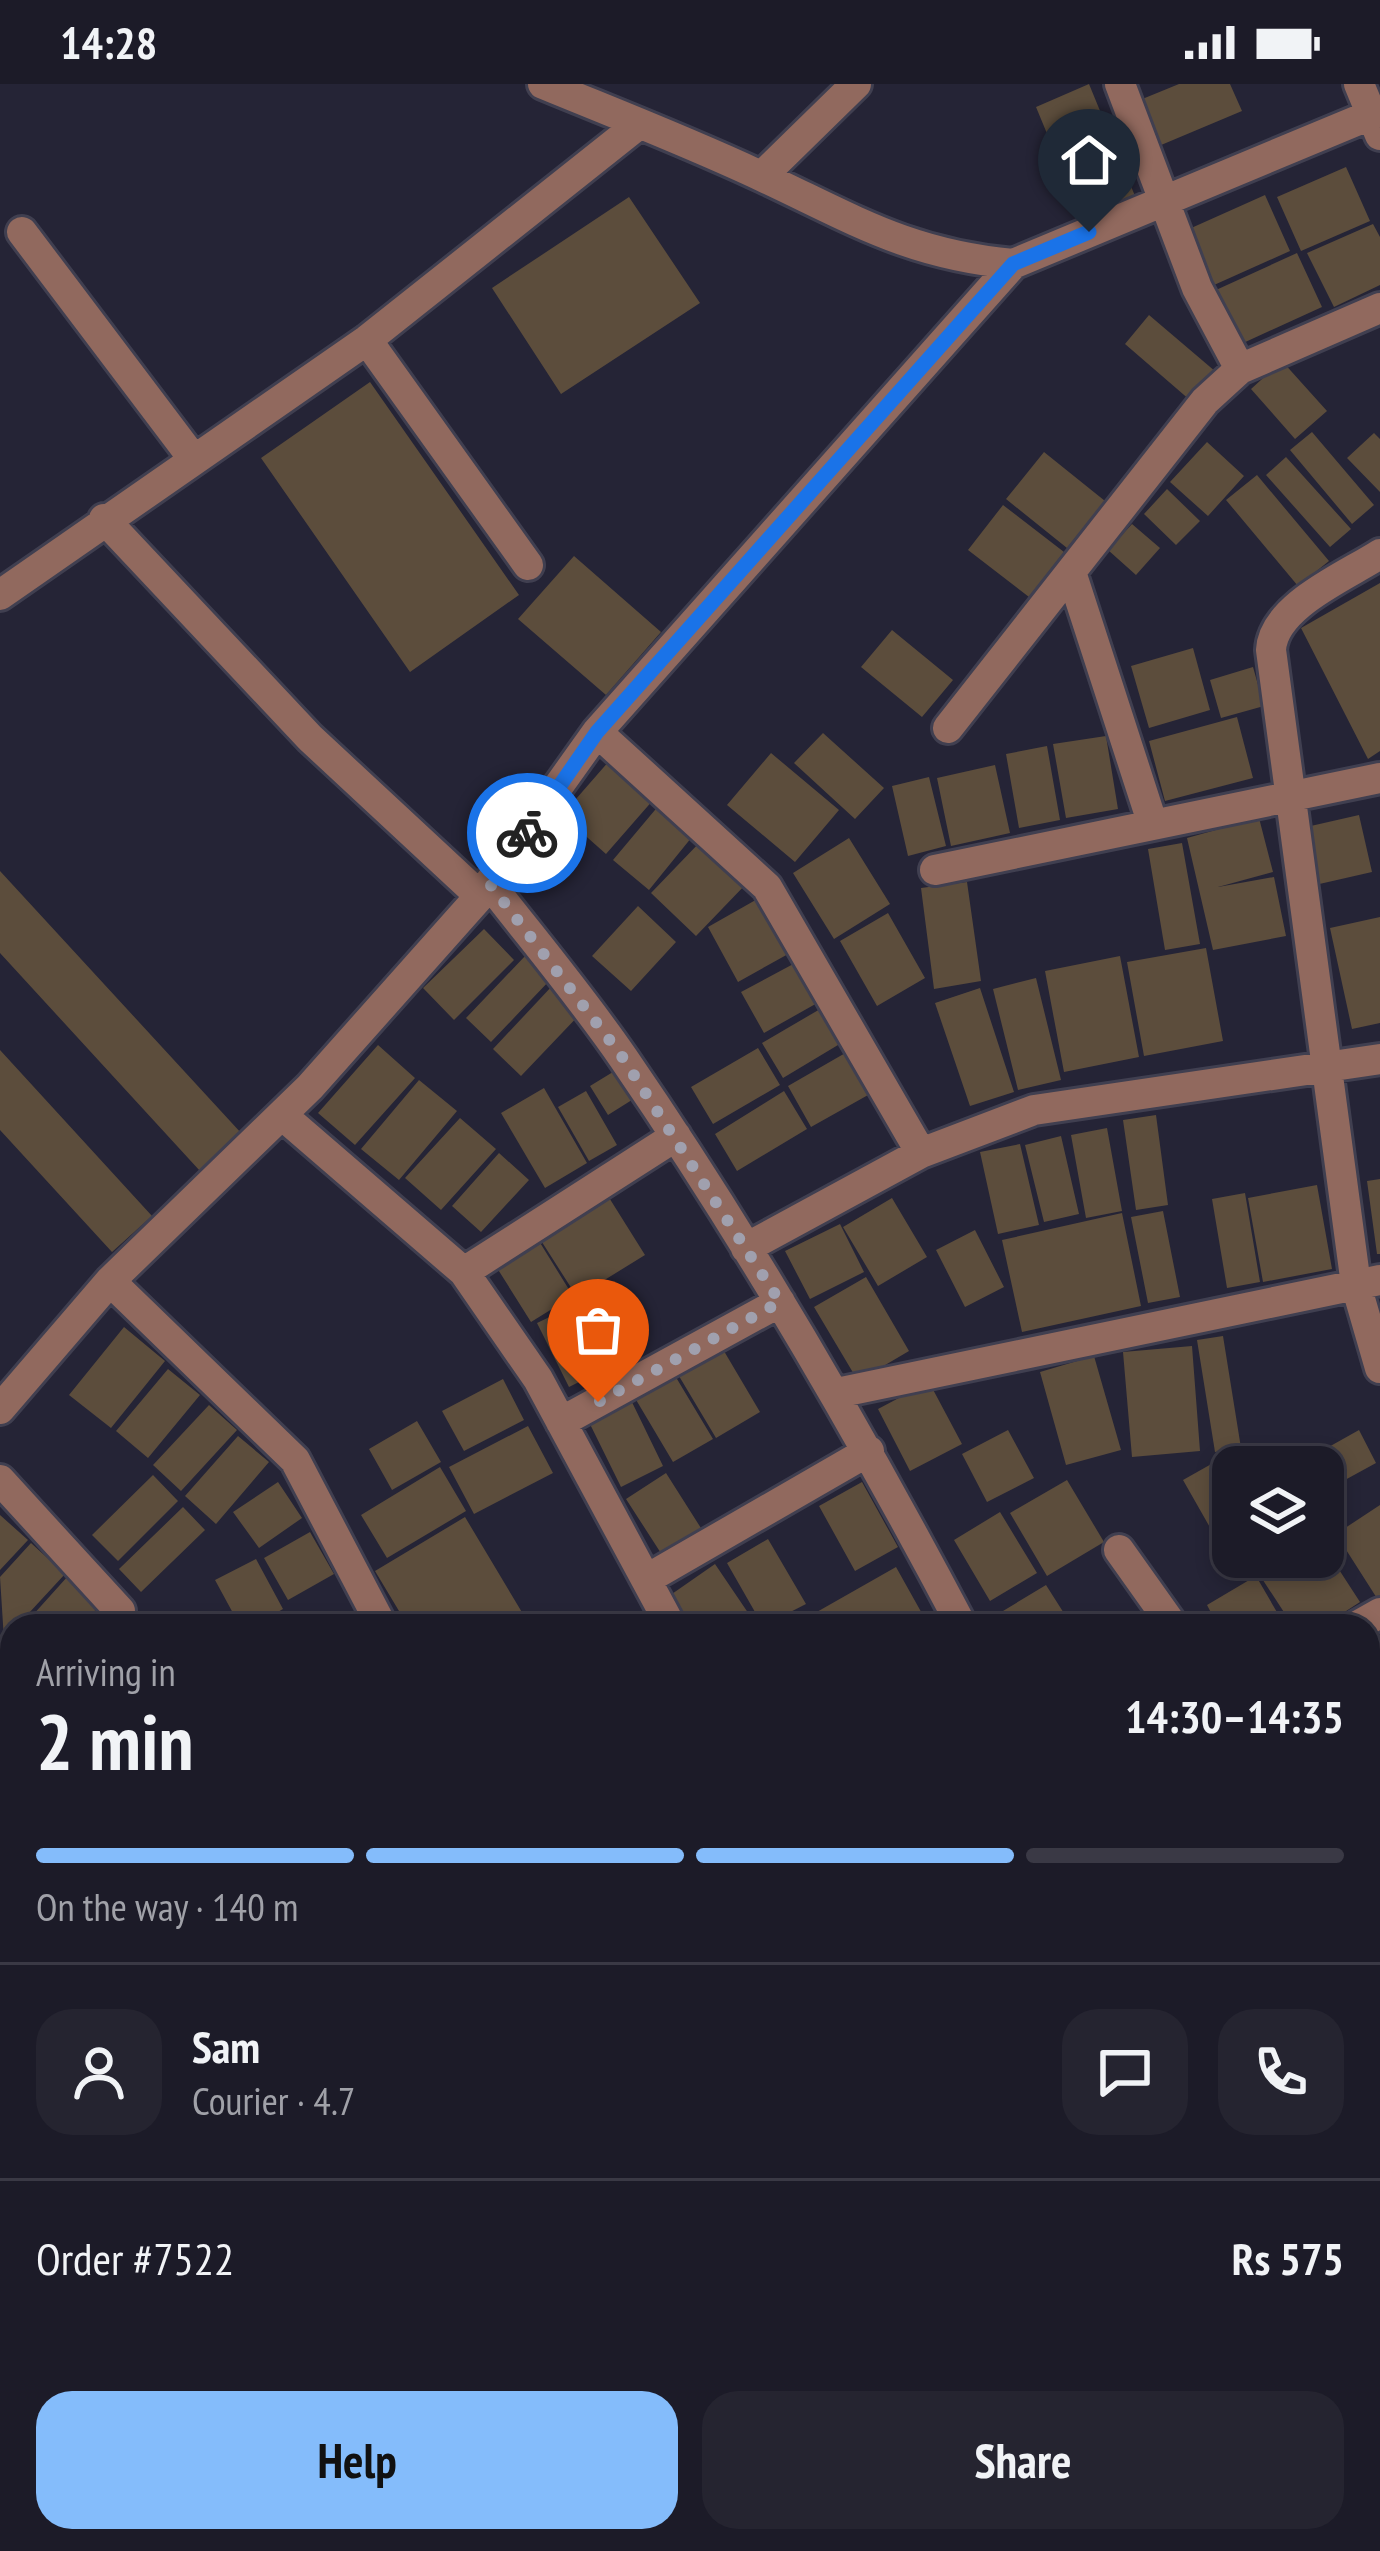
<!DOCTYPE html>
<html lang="en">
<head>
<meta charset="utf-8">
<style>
	:root { --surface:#1c1b28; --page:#252430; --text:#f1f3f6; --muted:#a0a1a8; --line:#3a3945; --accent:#84bcfb }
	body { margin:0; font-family:"PT Sans Narrow",sans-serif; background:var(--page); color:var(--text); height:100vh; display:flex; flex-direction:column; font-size:45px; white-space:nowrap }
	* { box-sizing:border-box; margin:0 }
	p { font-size:39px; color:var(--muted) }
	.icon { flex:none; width:66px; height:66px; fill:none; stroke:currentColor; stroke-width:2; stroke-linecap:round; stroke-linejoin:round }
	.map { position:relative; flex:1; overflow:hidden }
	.panel { position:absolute; left:0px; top:1530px; width:1380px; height:939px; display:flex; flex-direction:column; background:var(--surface); border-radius:36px 36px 0 0; box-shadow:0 6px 18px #0003,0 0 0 3px var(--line) }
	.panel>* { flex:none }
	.tools { position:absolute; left:1212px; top:1362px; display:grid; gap:24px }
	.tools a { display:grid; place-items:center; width:132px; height:132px; border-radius:24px; background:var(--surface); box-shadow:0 6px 18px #0003,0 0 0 3px var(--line); font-size:60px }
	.pin { position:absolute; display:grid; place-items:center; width:102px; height:102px; color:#fff; margin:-123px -51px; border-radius:50% 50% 50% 0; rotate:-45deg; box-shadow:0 0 12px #0007 }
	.pin .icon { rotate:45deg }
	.courier { position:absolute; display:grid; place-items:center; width:120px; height:120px; margin:-60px; border:9px solid #1a73e8; border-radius:50%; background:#fff; color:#222; box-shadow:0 3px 15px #0007 }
	.summary em { font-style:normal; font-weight:700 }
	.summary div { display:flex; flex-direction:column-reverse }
	.summary { display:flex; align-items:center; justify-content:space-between; height:204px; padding:0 36px }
	h1 { font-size:78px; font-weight:700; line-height:90px }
	.bar { display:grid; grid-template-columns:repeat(4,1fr); gap:18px 12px; align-content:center; height:144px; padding:0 36px }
	.bar i { height:15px; border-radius:9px; background:var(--line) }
	.bar .active { background:var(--accent) }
	.bar p { grid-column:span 4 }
	.line { display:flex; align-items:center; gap:30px; padding:0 36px; border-top:3px solid var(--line) }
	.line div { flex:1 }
	.round { display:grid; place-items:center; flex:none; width:126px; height:126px; border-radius:36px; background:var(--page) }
	.cta { display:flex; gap:24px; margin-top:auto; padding:24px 36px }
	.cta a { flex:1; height:138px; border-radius:36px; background:var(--accent); color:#111; font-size:48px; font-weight:700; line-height:138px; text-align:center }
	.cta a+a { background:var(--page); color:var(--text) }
	.status { display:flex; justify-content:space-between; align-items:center; height:84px; padding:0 60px; background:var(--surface); direction:ltr }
	.status svg { height:33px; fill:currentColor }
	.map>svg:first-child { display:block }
</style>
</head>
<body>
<div class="status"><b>14:28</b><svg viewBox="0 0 49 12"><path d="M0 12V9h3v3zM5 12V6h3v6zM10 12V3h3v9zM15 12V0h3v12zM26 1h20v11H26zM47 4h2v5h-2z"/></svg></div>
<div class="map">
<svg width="1380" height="2467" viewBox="0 0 1380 2467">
	<rect width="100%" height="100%" fill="#252436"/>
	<!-- building -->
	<path fill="#5c4d3c" d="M 1089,0 L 1135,112 L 1109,124 L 1098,99 L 1072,110 L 1036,23 Z
		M 1179,0 L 1230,0 L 1242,27 L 1154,64 L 1135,18 Z
		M 1346,83 L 1370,137 L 1301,167 L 1277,113 Z
		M 1265,111 L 1290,167 L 1214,201 L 1189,145 Z
		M 629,113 L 700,219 L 561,310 L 492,204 Z
		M 1373,140 L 1380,153 L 1380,201 L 1334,223 L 1307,169 Z
		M 1297,169 L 1322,223 L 1241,260 L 1216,206 Z
		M 1149,231 L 1216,288 L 1191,317 L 1125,260 Z
		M 1282,277 L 1327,327 L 1295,355 L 1251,305 Z
		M 370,298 L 519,511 L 410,588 L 261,374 Z
		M 1312,348 L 1374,421 L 1352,440 L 1290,366 Z
		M 1374,349 L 1380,355 L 1380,408 L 1347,374 Z
		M 1207,358 L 1244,392 L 1208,432 L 1170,398 Z
		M 1044,368 L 1105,417 L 1067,464 L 1006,415 Z
		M 1286,373 L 1351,445 L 1330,463 L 1266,391 Z
		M 1257,391 L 1329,477 L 1298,502 L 1226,416 Z
		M 1167,405 L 1200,437 L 1176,461 L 1144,430 Z
		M 1003,421 L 1064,468 L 1029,513 L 968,466 Z
		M 1132,440 L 1160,464 L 1136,491 L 1108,466 Z
		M 574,472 L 661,548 L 606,611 L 518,535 Z
		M 1380,499 L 1380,667 L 1368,675 L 1301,544 Z
		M 892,546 L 953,596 L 922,633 L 861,583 Z
		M 1193,564 L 1210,626 L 1149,644 L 1131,582 Z
		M 1253,583 L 1264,622 L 1221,634 L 1210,596 Z
		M 1237,633 L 1253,694 L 1165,717 L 1149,657 Z
		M 823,649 L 884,704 L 855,735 L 794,679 Z
		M 1106,652 L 1118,725 L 1066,734 L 1053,660 Z
		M 1047,662 L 1060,736 L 1019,744 L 1006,670 Z
		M 771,669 L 839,726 L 795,778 L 727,721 Z
		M 610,676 L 654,715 L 606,770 L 562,731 Z
		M 995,681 L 1010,749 L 951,762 L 937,694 Z
		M 929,693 L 946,762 L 908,772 L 892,702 Z
		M 660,720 L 696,748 L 649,806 L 613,776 Z
		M 1359,731 L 1372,788 L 1315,801 L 1302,744 Z
		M 1259,734 L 1273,788 L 1218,803 L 1274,793 L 1286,852 L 1213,866 L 1187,754 Z
		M 849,754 L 890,820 L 834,855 L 793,789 Z
		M 702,756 L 747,799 L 696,852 L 651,809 Z
		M 1182,759 L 1200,860 L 1165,866 L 1148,765 Z
		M 0,787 L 242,1050 L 200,1087 L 0,869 Z
		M 967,798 L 981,897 L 934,905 L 921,804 Z
		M 768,809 L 799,864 L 738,898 L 708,843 Z
		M 638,822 L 676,858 L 631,907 L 592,872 Z
		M 888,829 L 925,894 L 877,922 L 840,857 Z
		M 1380,833 L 1380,939 L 1352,945 L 1330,844 Z
		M 484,845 L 514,876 L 454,936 L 423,904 Z
		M 1206,864 L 1223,957 L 1144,972 L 1127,878 Z
		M 526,871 L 551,895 L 491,958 L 466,934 Z
		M 1120,872 L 1139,973 L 1064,988 L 1045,887 Z
		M 797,878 L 819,918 L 764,949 L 741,908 Z
		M 1036,894 L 1061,996 L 1018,1006 L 993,905 Z
		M 553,901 L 582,928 L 521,992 L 493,965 Z
		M 980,904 L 1014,1008 L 970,1022 L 935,919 Z
		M 827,921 L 848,955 L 783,994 L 762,959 Z
		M 378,961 L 415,994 L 355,1061 L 318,1029 Z
		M 758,964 L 780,1001 L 713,1040 L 691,1003 Z
		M 854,964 L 877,1006 L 811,1043 L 788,1002 Z
		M 0,966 L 152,1132 L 112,1168 L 0,1046 Z
		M 626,980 L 643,1009 L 608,1031 L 590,1002 Z
		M 419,996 L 457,1027 L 399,1096 L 361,1065 Z
		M 544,1004 L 587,1079 L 545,1104 L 501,1029 Z
		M 586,1007 L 617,1061 L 589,1077 L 558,1023 Z
		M 784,1007 L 807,1045 L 737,1087 L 715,1050 Z
		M 1156,1031 L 1168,1121 L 1136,1126 L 1123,1036 Z
		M 460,1034 L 496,1065 L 441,1126 L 405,1094 Z
		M 1107,1044 L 1122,1127 L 1086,1134 L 1071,1051 Z
		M 1061,1052 L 1079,1130 L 1044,1138 L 1025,1061 Z
		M 1020,1060 L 1039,1141 L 998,1150 L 980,1068 Z
		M 499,1069 L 529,1096 L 481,1148 L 452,1122 Z
		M 1380,1095 L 1380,1170 L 1377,1170 L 1367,1097 Z
		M 1317,1101 L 1332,1185 L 1263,1198 L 1248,1114 Z
		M 1245,1109 L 1260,1198 L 1227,1204 L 1212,1115 Z
		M 608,1112 L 645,1171 L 577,1213 L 540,1155 Z
		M 892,1114 L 927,1173 L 878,1202 L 843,1143 Z
		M 1163,1127 L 1180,1213 L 1148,1219 L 1131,1133 Z
		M 1122,1129 L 1141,1222 L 1022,1248 L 1002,1156 Z
		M 840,1140 L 864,1188 L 810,1215 L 785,1167 Z
		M 975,1146 L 1004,1203 L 965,1223 L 936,1166 Z
		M 534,1149 L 573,1212 L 531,1238 L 492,1176 Z
		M 866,1193 L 909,1267 L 858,1297 L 814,1223 Z
		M 583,1217 L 615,1280 L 569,1303 L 537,1239 Z
		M 124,1243 L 165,1277 L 111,1344 L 69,1311 Z
		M 1223,1252 L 1241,1364 L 1215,1368 L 1197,1256 Z
		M 721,1262 L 760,1328 L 716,1354 L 676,1287 Z
		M 1192,1262 L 1200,1367 L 1132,1373 L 1123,1268 Z
		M 1094,1272 L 1121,1366 L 1066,1381 L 1040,1288 Z
		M 168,1285 L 200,1311 L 148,1374 L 116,1347 Z
		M 671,1285 L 713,1355 L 673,1378 L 632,1309 Z
		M 503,1295 L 524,1336 L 464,1367 L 442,1327 Z
		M 929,1298 L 962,1360 L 910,1387 L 878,1325 Z
		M 629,1312 L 663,1382 L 621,1403 L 587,1334 Z
		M 209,1321 L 237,1346 L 181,1407 L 153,1381 Z
		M 417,1337 L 441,1378 L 392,1406 L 369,1365 Z
		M 528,1342 L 553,1389 L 474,1430 L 449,1383 Z
		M 1008,1346 L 1034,1394 L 987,1418 L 962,1370 Z
		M 1359,1346 L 1376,1379 L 1323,1408 L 1323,1383 L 1293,1383 Z
		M 238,1352 L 269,1378 L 216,1440 L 185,1412 Z
		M 1222,1374 L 1233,1392 L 1233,1454 L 1220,1461 L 1183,1396 Z
		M 440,1383 L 466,1427 L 387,1474 L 361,1431 Z
		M 666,1389 L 706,1452 L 666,1477 L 626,1415 Z
		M 153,1391 L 178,1417 L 118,1477 L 92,1451 Z
		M 1067,1396 L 1104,1458 L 1047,1492 L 1010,1429 Z
		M 278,1398 L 302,1434 L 259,1464 L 233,1428 Z
		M 862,1398 L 898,1463 L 855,1487 L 819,1422 Z
		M 1380,1421 L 1380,1519 L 1336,1450 Z
		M 183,1423 L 205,1446 L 141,1508 L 119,1485 Z
		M 1000,1428 L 1037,1489 L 990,1517 L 954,1456 Z
		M 0,1431 L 28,1456 L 0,1486 Z
		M 465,1433 L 523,1530 L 503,1542 L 408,1542 L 375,1487 Z
		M 310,1448 L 334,1490 L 288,1516 L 264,1474 Z
		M 768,1455 L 806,1520 L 763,1542 L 727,1479 Z
		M 31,1459 L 65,1490 L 4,1556 L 0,1493 Z
		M 1323,1461 L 1360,1518 L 1323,1542 L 1293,1542 L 1259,1490 L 1284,1473 L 1323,1473 Z
		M 256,1475 L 283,1525 L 253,1542 L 240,1542 L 215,1496 Z
		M 715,1480 L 757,1542 L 689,1542 L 669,1512 Z
		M 896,1483 L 929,1542 L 813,1542 L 808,1533 Z
		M 68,1492 L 100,1521 L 81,1542 L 23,1542 Z
		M 1256,1492 L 1285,1542 L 1218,1542 L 1207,1521 Z
		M 1046,1501 L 1067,1534 L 1054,1542 L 978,1542 Z
		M 1368,1611 L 1380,1632 L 1380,1653 L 1368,1660 Z
		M 1380,1745 L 1380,1822 L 1371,1827 L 1368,1753 Z
		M 1368,1919 L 1380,1940 L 1380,1990 L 1368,1996 Z
		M 1380,1998 L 1380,2042 L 1368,2049 L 1368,2005 Z
		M 12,2079 L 12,2150 L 0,2157 L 0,2085 Z
		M 1380,2279 L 1380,2327 L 1368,2307 L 1368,2286 Z
		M 0,2391 L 12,2411 L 12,2457 L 39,2457 L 23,2467 L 0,2467 Z
		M 1371,2413 L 1380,2427 L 1380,2450 L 1368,2457 Z
		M 120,2457 L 163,2457 L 168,2467 L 102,2467 Z
		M 293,2457 L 393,2457 L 398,2467 L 298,2467 Z
		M 468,2457 L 523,2457 L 528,2467 L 473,2467 Z
		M 728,2457 L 811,2457 L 816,2467 L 708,2467 Z
		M 858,2457 L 952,2457 L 934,2467 L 864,2467 Z
		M 1293,2457 L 1367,2457 L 1350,2467 L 1287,2467 L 1284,2462 Z"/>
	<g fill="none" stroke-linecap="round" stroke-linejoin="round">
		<defs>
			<path id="minor" d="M 543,0 C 616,30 691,59 763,93 C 855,136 908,170 1013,180 L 1380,27
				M 1120,0 L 1197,204 L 1240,285
				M 1359,0 L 1380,51
				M 762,92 L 856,0
				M 22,148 L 192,373
				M 367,256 L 528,481
				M 104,435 L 310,654 L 480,812
				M 1380,470 C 1346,492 1273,522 1271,566 L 1356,1201 L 1380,1284
				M 1072,491 L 1153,741
				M 0,511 L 367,256 L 639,40
				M 948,644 L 1205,317 L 1240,285 L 1380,224
				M 597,648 L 767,803 L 921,1069
				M 935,786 L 1380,694
				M 490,800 C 535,858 583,915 624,975 C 749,1157 859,1347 962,1542
				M 282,1031 L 464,1188
				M 746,1164 L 921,1069 L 1034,1026 L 1380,975
				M 110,1197 L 295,1376 L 382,1542
				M 837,1309 L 1380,1196
				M 0,1325 L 110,1197 L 310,1003 L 480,812 L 597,648 L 1013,180
				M 561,1338 L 780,1218
				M 0,1396 L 120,1527
				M 1119,1466 L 1173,1542
				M 647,1495 L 869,1367
				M 671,1542 L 538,1295 L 464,1188 L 676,1052
				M 1357,1542 L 1380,1529
				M 0,1822 L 12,1812
				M 1368,1873 L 1380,1894
				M 0,1939 L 12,1961
				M 0,2060 L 12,2054
				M 1368,2249 L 1380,2241
				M 0,2271 L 12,2264
				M 1368,2343 L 1380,2367
				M 273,2457 L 278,2467
				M 550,2457 L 555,2467
				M 844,2457 L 850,2467
				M 1135,2457 L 1139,2467
				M 64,2467 L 84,2457
				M 629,2467 L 648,2457"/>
		</defs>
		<!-- minor casing -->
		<use href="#minor" stroke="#403f50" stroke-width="36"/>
		<!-- minor -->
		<use href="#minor" stroke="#91695e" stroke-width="30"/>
	</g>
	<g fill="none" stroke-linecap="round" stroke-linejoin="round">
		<!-- done -->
		<path stroke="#a0a0ae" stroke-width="12" stroke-dasharray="0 21.6" d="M 527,749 L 490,800 L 621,971 L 780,1218 L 598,1318"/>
		<!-- route -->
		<path stroke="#1a73e8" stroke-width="15" d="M 527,749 L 597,648 L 1013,180 L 1089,148"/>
	</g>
</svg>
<div class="tools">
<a><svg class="icon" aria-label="layers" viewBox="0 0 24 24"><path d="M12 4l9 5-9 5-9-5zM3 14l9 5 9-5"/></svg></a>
</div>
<div class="pin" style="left:598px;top:1318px;background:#ea580c"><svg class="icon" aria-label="bag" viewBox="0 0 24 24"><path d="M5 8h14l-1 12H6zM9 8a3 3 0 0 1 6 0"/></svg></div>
<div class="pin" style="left:1089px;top:148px;background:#1f2937"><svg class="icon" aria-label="home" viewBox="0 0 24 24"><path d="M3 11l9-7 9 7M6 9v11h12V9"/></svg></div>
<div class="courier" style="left:527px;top:749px"><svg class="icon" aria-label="bike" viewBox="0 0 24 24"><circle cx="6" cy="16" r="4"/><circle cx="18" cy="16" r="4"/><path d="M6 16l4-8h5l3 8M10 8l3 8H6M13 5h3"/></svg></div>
<section class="panel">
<div class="summary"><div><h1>2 min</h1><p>Arriving in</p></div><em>14:30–14:35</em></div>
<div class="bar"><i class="active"></i><i class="active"></i><i class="active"></i><i></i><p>On the way · 140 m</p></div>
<div class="line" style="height:216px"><a class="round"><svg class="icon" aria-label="person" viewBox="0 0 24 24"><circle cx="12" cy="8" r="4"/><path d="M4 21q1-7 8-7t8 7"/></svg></a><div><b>Sam</b><p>Courier · 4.7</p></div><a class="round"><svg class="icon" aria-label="chat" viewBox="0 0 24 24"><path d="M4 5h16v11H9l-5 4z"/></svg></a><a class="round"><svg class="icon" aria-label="phone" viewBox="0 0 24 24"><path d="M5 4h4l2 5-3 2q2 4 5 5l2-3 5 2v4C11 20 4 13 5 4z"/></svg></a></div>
<div class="line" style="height:156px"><div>Order #7522</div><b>Rs 575</b></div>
<div class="cta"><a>Help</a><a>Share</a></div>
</section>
</div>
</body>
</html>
